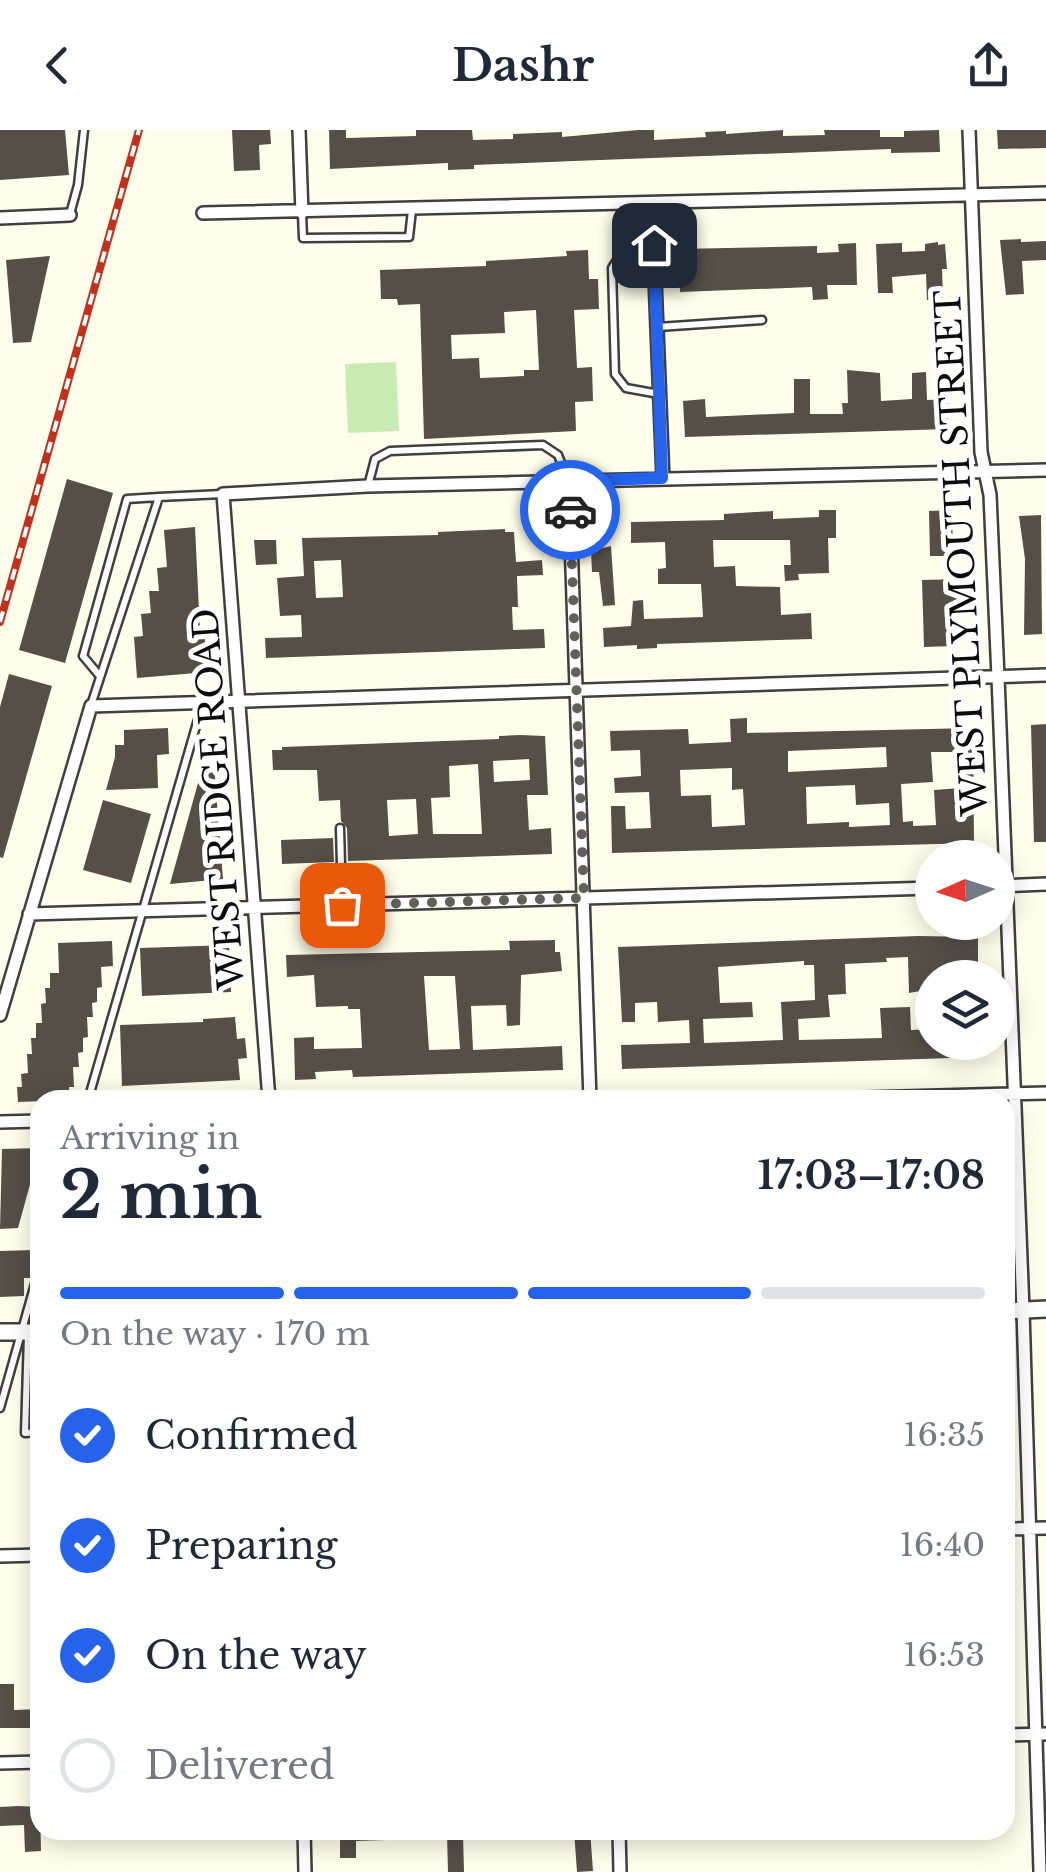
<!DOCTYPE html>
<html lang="en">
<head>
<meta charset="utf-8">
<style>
	:root { --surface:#fff; --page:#f2f2f3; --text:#1f2937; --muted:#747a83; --line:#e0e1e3; --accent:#2563eb }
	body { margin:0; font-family:"Libre Baskerville",serif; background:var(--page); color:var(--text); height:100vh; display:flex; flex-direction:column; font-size:38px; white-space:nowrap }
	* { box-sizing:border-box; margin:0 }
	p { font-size:32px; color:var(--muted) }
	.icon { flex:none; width:55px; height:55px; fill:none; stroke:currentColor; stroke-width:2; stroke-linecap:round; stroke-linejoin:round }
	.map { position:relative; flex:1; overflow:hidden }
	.panel { position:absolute; left:30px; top:960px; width:985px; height:750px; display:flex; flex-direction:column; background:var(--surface); border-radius:30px; box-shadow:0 5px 25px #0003 }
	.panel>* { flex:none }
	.needle { width:65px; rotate:267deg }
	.buttons { position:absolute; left:915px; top:710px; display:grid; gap:20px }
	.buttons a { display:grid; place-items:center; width:100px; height:100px; border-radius:50%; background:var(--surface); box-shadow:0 5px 25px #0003; font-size:50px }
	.pin { position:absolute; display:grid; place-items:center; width:85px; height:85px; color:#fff; margin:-42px; border-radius:20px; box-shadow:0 5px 15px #0006 }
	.courier { position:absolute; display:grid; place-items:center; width:100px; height:100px; margin:-50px; border:8px solid #2563eb; border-radius:50%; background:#fff; color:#222; box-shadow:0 2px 12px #0007 }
	.head em { font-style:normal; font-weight:700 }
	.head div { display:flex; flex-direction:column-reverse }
	.head { display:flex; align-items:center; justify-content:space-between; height:170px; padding:0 30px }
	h1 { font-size:65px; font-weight:700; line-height:75px }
	.bar { display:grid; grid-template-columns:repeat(4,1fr); gap:15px 10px; align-content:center; height:120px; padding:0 30px }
	.bar i { height:12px; border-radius:8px; background:var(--line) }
	.bar .active { background:var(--accent) }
	.bar p { grid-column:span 4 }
	ol { padding:0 30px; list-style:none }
	li { display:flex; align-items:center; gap:30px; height:110px }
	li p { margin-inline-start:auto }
	li .icon { padding:10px; border-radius:50%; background:var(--accent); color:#fff; stroke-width:4 }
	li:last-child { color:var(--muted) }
	li i { width:55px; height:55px; border:5px solid var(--line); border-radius:50% }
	header { display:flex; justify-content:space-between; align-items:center; height:130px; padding:0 30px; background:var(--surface); font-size:45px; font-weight:700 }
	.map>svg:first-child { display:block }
</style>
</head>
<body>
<header><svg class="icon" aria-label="back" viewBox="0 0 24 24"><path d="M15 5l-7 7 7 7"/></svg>Dashr<svg class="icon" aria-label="share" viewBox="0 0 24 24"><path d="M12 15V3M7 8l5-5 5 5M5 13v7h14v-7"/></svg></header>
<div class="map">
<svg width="1046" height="1742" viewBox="0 0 1046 1742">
	<rect width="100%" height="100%" fill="#fffeea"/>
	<!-- green -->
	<path fill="#c7ebb3" d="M 396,232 L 399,301 L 348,303 L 345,234 Z"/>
	<!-- building -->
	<path fill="#554f48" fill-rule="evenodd" d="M 0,0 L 65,0 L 69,45 L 0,50 Z
		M 232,0 L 270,0 L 271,14 L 259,15 L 260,40 L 234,41 Z
		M 329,0 L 346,0 L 346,8 L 416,6 L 416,0 L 472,0 L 473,10 L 513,9 L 513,4 L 562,2 L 562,7 L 638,0 L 654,0 L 654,10 L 706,7 L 705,2 L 726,1 L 726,4 L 783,0 L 783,6 L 825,5 L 824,0 L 880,0 L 880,7 L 904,7 L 904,1 L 939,0 L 940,22 L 891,23 L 891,19 L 574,31 L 474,35 L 474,39 L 448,40 L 448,33 L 330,39 Z
		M 997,0 L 1046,0 L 1046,18 L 998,19 Z
		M 1021,109 L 1021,112 L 1046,111 L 1046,130 L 1022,131 L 1024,164 L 1006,165 L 1000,110 Z
		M 938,112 L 938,115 L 945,114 L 947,139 L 942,139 L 943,169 L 927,170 L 926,144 L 892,147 L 893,163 L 878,163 L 876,114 L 902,113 L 902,122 L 925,121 L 925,114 Z
		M 856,113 L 857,155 L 827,155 L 828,169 L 813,170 L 812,157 L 680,162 L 679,119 L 817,116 L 817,123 L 839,122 L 838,114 Z
		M 588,120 L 589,149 L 598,149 L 599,179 L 574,180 L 577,238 L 592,237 L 593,271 L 575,272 L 576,301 L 424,309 L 420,174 L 398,175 L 397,169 L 381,169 L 380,140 L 486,136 L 486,131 L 567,126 L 566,121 ZM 536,180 L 539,240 L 524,240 L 524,246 L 480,248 L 479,228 L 452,229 L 451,205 L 505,203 L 504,182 Z
		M 50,126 L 31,212 L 13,213 L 6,130 Z
		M 847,240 L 880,243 L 881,271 L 912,269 L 912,243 L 926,242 L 927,270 L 948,269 L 949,299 L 685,307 L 683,271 L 705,269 L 706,287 L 794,283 L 794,249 L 810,249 L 810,284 L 843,284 L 842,273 L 848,273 Z
		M 67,349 L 113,363 L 65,533 L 19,520 Z
		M 819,380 L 836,380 L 836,408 L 828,408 L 829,443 L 798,444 L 799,450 L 785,451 L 784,435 L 791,435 L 790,410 L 713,410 L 714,437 L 735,436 L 736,456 L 780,457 L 781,485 L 811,483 L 812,509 L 657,514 L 657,518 L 637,519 L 637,515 L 604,517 L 603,498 L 631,496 L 633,471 L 643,470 L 644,489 L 703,487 L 701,454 L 658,454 L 658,439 L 666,438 L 665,412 L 631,413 L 631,392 L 724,390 L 724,384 L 773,381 L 773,389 L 819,387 Z
		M 952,380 L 953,426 L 930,426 L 929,381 Z
		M 1041,385 L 1042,504 L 1024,505 L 1025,429 L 1019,386 Z
		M 195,397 L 200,501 L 204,501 L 208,542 L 137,548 L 134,507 L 143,506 L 141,484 L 151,483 L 149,461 L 159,461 L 157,438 L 167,437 L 164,400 Z
		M 505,399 L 505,402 L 514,402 L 516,432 L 542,430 L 543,445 L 517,446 L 518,477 L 512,477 L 513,500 L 544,499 L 545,518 L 266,528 L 265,508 L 302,507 L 301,485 L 280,486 L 277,448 L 304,446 L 302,408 L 438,405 L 438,402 ZM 341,430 L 343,467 L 316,468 L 314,431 Z
		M 254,410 L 276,410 L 277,434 L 256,435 Z
		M 611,416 L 615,475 L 603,476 L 599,442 L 592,442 L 591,421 Z
		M 961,449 L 962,474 L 953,474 L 955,516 L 924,517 L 922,450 Z
		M 9,544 L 52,556 L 3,728 L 0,727 L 0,577 Z
		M 747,588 L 747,603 L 973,598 L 974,713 L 612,723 L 611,676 L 625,676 L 626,699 L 651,698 L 649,662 L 615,663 L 614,648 L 641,646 L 640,620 L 611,621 L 610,601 L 688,599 L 689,614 L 731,612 L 730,589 ZM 886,617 L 887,637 L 788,642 L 788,621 ZM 931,622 L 958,622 L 960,658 L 934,660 L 936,695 L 913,696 L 913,691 L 903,692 L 901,654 L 933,652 ZM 732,638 L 732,660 L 743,659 L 745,695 L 712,697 L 711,665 L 681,666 L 680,640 ZM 855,655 L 856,675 L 889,673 L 890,695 L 849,697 L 849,692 L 807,694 L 806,657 Z
		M 1046,594 L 1046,712 L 1034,712 L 1031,595 Z
		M 168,598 L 169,624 L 157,625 L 158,658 L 106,660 L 115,627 L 115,615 L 124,615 L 124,600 Z
		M 520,605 L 545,606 L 548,665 L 527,665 L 529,700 L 551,698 L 552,724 L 348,731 L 347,698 L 341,691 L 340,670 L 319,671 L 317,640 L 273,640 L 272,620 L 282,620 L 282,617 L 499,609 L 499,606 ZM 529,629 L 530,650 L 494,652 L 493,631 ZM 478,634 L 482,704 L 433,704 L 431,668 L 450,667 L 449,636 ZM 416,669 L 418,704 L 389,706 L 387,670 Z
		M 214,634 L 223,749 L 170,754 L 203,635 Z
		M 103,670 L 151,684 L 131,753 L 83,740 Z
		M 333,708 L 334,732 L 282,734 L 281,710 Z
		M 918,806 L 978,807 L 978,848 L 932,848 L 932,859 L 909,863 L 908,827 L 886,828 L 887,832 L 845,834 L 846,864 L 828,865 L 830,887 L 798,889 L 799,910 L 882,908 L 880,878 L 910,877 L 911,900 L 932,899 L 932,912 L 982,912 L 982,927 L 622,939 L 621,915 L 690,913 L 689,890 L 658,892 L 657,872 L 635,873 L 635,892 L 622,892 L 618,817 ZM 804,831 L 804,835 L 814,835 L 815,870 L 781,872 L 783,910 L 704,913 L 703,889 L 753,887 L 752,872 L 720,873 L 718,837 Z
		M 555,810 L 555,822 L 560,822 L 562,841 L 521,845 L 520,895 L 507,896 L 506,875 L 471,876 L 473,920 L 562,916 L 563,940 L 353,947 L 352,940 L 315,942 L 316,949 L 295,950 L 294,908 L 314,907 L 314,919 L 362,918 L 360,879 L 348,879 L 348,876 L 316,877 L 314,845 L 287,847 L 286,825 L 510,820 L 509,811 ZM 424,846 L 455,846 L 460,919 L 429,920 Z
		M 112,811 L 113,836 L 101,837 L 102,857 L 97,858 L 97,872 L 92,873 L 93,887 L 87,887 L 88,907 L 83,908 L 83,922 L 78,923 L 79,937 L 73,937 L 74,957 L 69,957 L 70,970 L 18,972 L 17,957 L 22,957 L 21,944 L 28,943 L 27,924 L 32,924 L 31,908 L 36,908 L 36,893 L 42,893 L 41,874 L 46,873 L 45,858 L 50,858 L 50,843 L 59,843 L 58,813 Z
		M 229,815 L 231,862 L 142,866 L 140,818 Z
		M 235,887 L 237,909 L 245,908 L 247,928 L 238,929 L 240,950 L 122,956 L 120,895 L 203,892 L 203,889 Z
		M 40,1018 L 18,1098 L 0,1099 L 2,1019 Z
		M 34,1120 L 30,1148 L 24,1148 L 24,1166 L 0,1167 L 0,1121 Z
		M 0,1554 L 14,1554 L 14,1580 L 40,1579 L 40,1598 L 0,1598 Z
		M 18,1676 L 40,1677 L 41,1721 L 25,1722 L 24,1695 L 0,1696 L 0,1677 Z
		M 340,1700 L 385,1700 L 385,1710 L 356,1711 L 356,1728 L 340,1728 Z
		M 590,1700 L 593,1741 L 577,1742 L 574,1701 Z
		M 463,1704 L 464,1742 L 448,1742 L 447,1705 Z"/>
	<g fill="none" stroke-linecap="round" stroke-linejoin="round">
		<defs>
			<path id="service" d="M 70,84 L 78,55 L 84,0
				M 302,84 L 303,108 L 409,107 L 412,80
				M 652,116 L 619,127 L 612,138 L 615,244 L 626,258 L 659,264
				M 658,197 L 762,190
				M 368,356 L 375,329 L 390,321 L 543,315 L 558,325 L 568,350
				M 99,545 L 83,526 L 127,369 L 159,367
				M 91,575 L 159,367 L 222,364
				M 340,698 L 342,774
				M 88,970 L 203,572
				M 28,1205 L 25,1303 L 40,1302
				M 0,1278 L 40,1136"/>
			<path id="minor" d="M 299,0 L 302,83
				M 969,0 L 981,322 L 990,365 L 998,547 L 1023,1180 L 1040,1742
				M 652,74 L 663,349
				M 203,83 L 1046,63
				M 0,88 L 70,85
				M 569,351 L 590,970
				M 1000,756 L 1046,754
				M 29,784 L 932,758
				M 0,885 L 91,576 L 1046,545
				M 269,970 L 223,364 L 368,356 L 1046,340
				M 795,970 L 1046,963
				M 0,992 L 40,991
				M 1005,1399 L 1046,1398
				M 0,1426 L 40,1425
				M 1005,1605 L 1046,1604
				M 0,1633 L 40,1632
				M 304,1700 L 305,1742
				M 619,1700 L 620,1742"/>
			<path id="tertiary" d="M 1005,1181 L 1046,1179
				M 0,1202 L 40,1202"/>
		</defs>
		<!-- service casing -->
		<use href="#service" stroke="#3f3f3f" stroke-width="11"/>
		<!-- minor casing -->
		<use href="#minor" stroke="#3f3f3f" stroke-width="16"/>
		<!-- tertiary casing -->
		<use href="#tertiary" stroke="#3f3f3f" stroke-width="20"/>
		<!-- service -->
		<use href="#service" stroke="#fff" stroke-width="6"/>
		<!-- minor -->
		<use href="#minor" stroke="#fff" stroke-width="11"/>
		<!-- tertiary -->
		<use href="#tertiary" stroke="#fff" stroke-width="15"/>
		<defs>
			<path id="rail" d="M 0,492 L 139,0"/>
		</defs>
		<!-- rail casing -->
		<use href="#rail" stroke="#c1311e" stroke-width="8"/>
		<!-- rail -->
		<use href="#rail" stroke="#fff" stroke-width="4" stroke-dasharray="11" stroke-linecap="butt"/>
	</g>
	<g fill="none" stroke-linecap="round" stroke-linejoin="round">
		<!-- done -->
		<path stroke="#61615a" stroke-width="10" stroke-dasharray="0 18" d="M 342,775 L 584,768 L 570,380"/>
		<!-- route -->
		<path stroke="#2563eb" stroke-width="12" d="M 570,380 L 568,351 L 662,348 L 654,115"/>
	</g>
	<g text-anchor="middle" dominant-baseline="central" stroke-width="10" stroke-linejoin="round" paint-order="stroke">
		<!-- street labels -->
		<g font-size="35" fill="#0c0c0c" stroke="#fff">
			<text transform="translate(961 423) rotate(-93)">WEST PLYMOUTH STREET</text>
			<text transform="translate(218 669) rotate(-94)">WEST RIDGE ROAD</text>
		</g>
	</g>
</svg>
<div class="buttons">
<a><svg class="needle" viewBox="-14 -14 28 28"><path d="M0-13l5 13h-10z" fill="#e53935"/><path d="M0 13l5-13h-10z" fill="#747a83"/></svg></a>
<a><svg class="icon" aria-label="layers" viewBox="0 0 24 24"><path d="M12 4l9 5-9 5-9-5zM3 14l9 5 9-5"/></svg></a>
</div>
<div class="pin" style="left:342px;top:775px;background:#ea580c"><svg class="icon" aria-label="bag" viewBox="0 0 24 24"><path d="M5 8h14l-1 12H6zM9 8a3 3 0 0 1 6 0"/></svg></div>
<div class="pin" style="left:654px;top:115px;background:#1f2937"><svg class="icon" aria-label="home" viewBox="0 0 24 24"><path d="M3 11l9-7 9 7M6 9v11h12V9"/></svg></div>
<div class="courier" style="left:570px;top:380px"><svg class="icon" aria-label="car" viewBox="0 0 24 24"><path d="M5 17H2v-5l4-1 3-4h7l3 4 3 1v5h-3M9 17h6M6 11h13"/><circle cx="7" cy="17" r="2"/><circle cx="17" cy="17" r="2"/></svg></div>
<section class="panel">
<div class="head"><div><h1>2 min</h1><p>Arriving in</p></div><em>17:03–17:08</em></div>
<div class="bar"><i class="active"></i><i class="active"></i><i class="active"></i><i></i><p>On the way · 170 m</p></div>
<ol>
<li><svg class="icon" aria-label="check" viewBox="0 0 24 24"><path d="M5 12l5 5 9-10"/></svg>Confirmed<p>16:35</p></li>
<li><svg class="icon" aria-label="check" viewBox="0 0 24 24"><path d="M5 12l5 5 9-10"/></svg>Preparing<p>16:40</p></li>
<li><svg class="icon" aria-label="check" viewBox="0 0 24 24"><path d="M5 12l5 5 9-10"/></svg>On the way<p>16:53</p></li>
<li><i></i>Delivered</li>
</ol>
</section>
</div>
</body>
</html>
